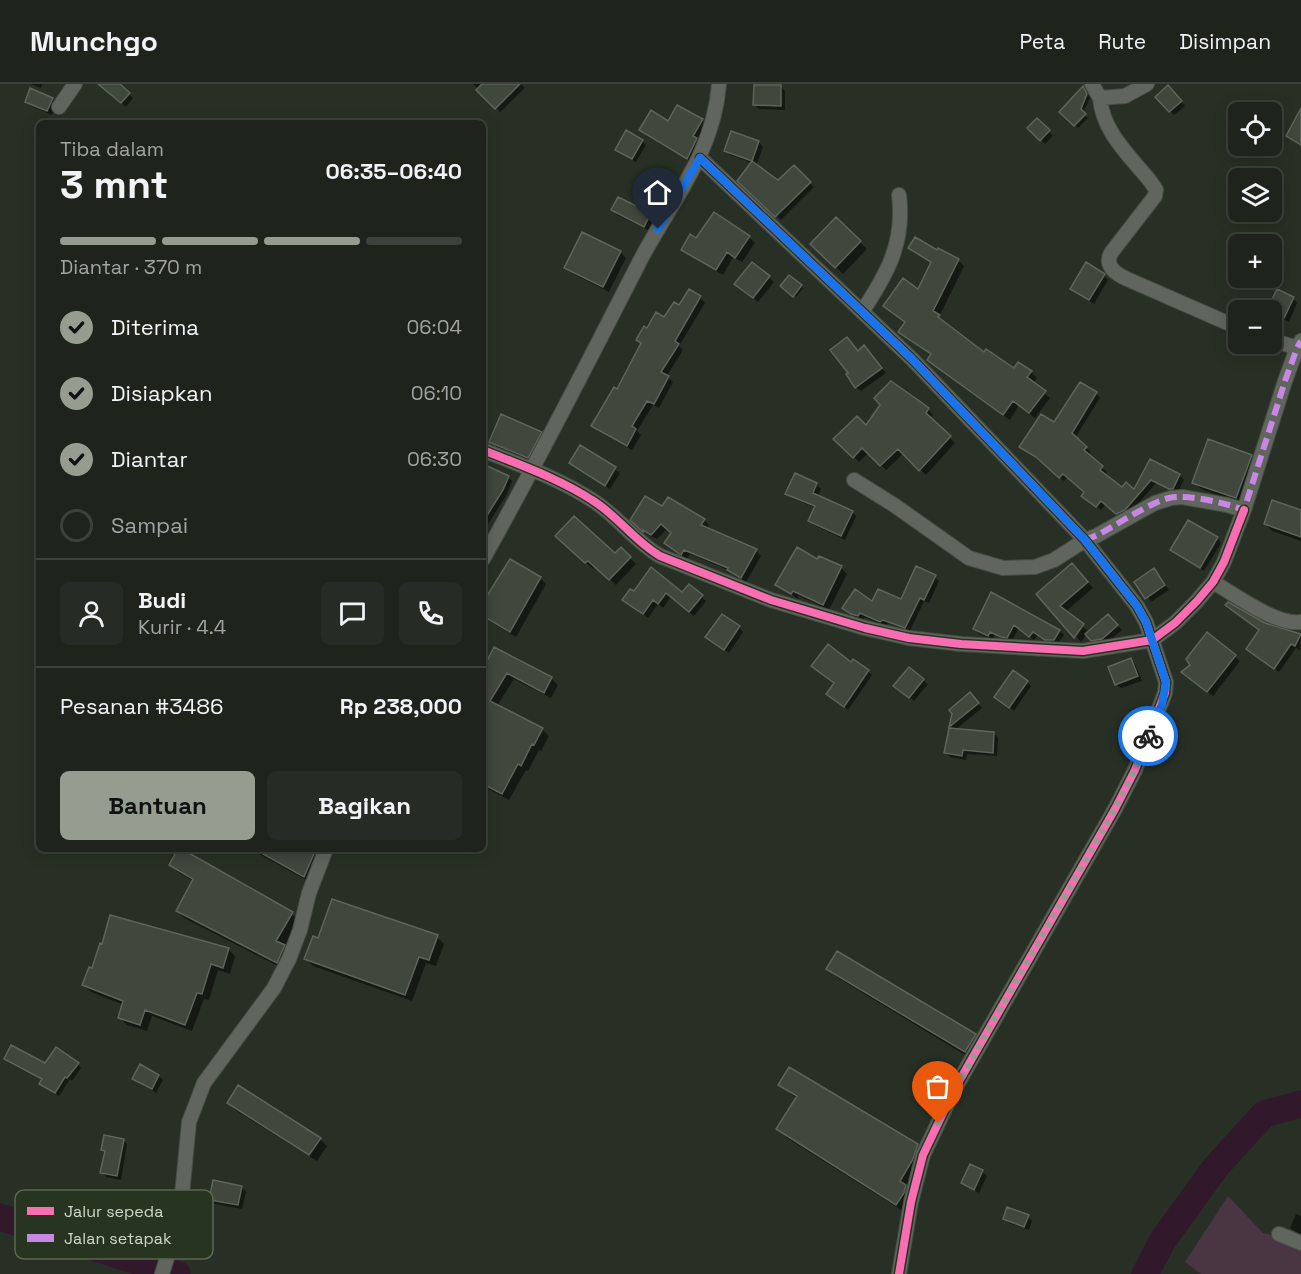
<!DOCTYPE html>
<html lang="id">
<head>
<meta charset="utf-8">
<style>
	:root { --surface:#1e241c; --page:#262c25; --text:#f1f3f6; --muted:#a1a4a3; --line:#3c413b; --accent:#959d91 }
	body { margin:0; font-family:"Space Grotesk",sans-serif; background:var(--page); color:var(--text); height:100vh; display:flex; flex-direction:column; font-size:22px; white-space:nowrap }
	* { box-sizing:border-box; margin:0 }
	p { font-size:20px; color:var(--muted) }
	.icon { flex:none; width:33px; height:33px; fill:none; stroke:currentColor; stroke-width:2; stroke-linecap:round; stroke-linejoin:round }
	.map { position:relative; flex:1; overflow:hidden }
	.details { position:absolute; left:36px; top:36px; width:450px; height:732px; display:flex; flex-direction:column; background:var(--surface); border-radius:9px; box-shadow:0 3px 15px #0003,0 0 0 2px var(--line) }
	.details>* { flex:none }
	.fabs { position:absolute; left:1228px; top:18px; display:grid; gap:12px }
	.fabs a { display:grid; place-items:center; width:54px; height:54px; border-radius:9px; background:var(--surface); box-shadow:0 3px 15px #0003,0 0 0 2px var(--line); font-size:30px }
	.pin { position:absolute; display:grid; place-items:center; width:51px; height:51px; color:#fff; margin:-62px -26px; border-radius:50% 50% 50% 0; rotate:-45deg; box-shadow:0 0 6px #0007 }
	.pin .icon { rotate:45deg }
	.courier { position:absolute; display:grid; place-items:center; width:60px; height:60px; margin:-30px; border:4px solid #1a73e8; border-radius:50%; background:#fff; color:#222; box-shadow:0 2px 8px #0007 }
	.summary em { font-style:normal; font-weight:800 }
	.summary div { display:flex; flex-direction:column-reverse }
	.summary { display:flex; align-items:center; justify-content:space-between; height:102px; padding:0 24px }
	h1 { font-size:39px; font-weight:800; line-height:45px }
	.bar { display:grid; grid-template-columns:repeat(4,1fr); gap:9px 6px; align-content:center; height:72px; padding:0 24px }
	.bar i { height:8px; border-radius:4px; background:var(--line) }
	.bar .current { background:var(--accent) }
	.bar p { grid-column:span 4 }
	.line { display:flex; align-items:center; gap:15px; padding:0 24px; border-top:2px solid var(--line) }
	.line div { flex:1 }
	.round { display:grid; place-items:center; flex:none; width:63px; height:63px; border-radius:9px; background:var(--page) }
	ol { padding:0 24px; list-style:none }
	li { display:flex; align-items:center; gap:18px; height:66px }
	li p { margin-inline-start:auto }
	li .icon { padding:6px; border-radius:50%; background:var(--accent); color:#111; stroke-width:4 }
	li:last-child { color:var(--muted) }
	li i { width:33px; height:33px; border:3px solid var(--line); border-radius:50% }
	.cta { display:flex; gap:12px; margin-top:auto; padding:12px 24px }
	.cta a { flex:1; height:69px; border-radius:9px; background:var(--accent); color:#111; font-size:24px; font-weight:800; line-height:69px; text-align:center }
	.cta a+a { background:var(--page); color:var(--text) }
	header { display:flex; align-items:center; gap:36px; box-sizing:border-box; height:84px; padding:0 30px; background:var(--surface); border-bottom:2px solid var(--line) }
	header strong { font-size:28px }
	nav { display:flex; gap:33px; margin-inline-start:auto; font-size:21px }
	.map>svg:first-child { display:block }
</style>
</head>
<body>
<header>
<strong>Munchgo</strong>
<nav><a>Peta</a><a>Rute</a><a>Disimpan</a></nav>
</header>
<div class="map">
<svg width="1301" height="1190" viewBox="0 0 1301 1190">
	<rect width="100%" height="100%" fill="#283025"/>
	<!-- green -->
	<path fill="#493642" d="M 1228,1112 L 1263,1149 L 1296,1156 L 1301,1159 L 1301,1190 L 1201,1190 L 1185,1178 Z"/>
	<!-- shadow -->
	<path fill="#0007" d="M 30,0 L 42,0 L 41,4 Z
		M 110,0 L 117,0 L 133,14 L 126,23 L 110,9 Z
		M 473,0 L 521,0 L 525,4 L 500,28 Z
		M 781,3 L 785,7 L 785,26 L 759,25 L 755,21 Z
		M 1084,4 L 1090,14 L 1083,29 L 1088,34 L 1078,44 L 1061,28 Z
		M 1173,8 L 1185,22 L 1174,31 L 1170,27 Z
		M 52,15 L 56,19 L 52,31 L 31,22 L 26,18 Z
		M 702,36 L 708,42 L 694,80 L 647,52 L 641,46 L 669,39 Z
		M 1037,36 L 1053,52 L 1045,60 L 1029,44 Z
		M 642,57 L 646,61 L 636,78 L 617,66 Z
		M 759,58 L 763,63 L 756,82 L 778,98 L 794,83 L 814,103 L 781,136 L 739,97 L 752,79 L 730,71 L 726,67 Z
		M 613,126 L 650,131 L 654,135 L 648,146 L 617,131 Z
		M 836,135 L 867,165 L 843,190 L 812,160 Z
		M 749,153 L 755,159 L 742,178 L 733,173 L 723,191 L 689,171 L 683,165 L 697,156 Z
		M 910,164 L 938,168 L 958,176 L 964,182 L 939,233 L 984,270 L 1015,286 L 1031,288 L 1037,294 L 1033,300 L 1050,314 L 1035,334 L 1019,321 L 1010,336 L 935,282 L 929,276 L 932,271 L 900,248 L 906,239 L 932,179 Z
		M 620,168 L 626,174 L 609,208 L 572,189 L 566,183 Z
		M 752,180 L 774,198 L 758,218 L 741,204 Z
		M 1104,191 L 1108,196 L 1094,220 L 1072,205 Z
		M 789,193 L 803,204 L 796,213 L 782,202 Z
		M 700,213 L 705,219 L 679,262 L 683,266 L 667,292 L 673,298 L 659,324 L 653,321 L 637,347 L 641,351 L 632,366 L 598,347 L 593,342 L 618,307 L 648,246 L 679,223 Z
		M 1293,214 L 1297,219 L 1289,238 L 1273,230 L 1272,226 L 1269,226 Z
		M 868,267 L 886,289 L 861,307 L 856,303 L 858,269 Z
		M 1096,309 L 1100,314 L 1075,354 L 1091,368 L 1088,371 L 1107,388 L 1104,391 L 1122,405 L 1135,407 L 1151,377 L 1179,391 L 1184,396 L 1177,409 L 1156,399 L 1129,430 L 1122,434 L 1106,420 L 1101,426 L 1088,416 L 1086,408 L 1068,393 L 1064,397 L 1042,378 L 1026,367 L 1055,340 Z
		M 882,321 L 928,325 L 933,331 L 930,335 L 955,359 L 926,391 L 904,369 L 886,386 L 869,368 L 859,378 L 836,355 L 866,343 Z
		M 541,349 L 548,356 L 535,380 L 498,364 L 490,357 Z
		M 580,363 L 620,389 L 610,405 L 571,379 Z
		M 1251,372 L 1258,379 L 1243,420 L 1201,405 L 1194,398 Z
		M 483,389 L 508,393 L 512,397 L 507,410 L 483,448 Z
		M 795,391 L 817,401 L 821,405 L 818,412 L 852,428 L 856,432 L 845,456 L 814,441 L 810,437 L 816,424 L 792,414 L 787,409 Z
		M 662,424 L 704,436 L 709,441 L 707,445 L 756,467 L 761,472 L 746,498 L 730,487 L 690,470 L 687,475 L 671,464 L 666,459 L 673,449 L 667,445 L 657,455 L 648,451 L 632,436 Z
		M 1301,428 L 1301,457 L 1272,447 L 1265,439 Z
		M 1217,454 L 1221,459 L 1204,487 L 1172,466 Z
		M 563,459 L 615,471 L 621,465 L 636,480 L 616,501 L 595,482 L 593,485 Z
		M 818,477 L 841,484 L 847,490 L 829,526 L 799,512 L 798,515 L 777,500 Z
		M 651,485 L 683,510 L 689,502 L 706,517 L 694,532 L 671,513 L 663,524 L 658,520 L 648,534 L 629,520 Z
		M 1078,487 L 1093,504 L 1065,528 L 1089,548 L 1108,532 L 1122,546 L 1107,559 L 1097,560 L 1087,550 L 1081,558 L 1038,510 Z
		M 1158,491 L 1169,506 L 1151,518 L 1136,498 Z
		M 935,493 L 939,497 L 929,519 L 924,517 L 910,547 L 888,539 L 885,542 L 865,533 L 863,536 L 857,534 L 848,528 L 873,520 L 902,517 Z
		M 540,494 L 546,500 L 516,553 L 483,533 L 483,521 Z
		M 992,510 L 1060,547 L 1064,551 L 1058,560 L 1051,560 L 1038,551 L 1034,556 L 1019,544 L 1012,557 L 1006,557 L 995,551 L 992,556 L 979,550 L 975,545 Z
		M 1227,521 L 1264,540 L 1301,551 L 1300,566 L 1296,564 L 1279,588 L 1252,569 L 1261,547 Z
		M 739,543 L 743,548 L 729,569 L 707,553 Z
		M 1207,551 L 1240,577 L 1213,612 L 1187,592 Z
		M 495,565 L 551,594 L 558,601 L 551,614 L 514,595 L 497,622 L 542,645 L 549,652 L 541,667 L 539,666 L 528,687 L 526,686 L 509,716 L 483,702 L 483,586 Z
		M 1131,576 L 1135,580 L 1142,597 L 1121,604 L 1116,600 Z
		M 909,585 L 928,600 L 914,617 L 900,606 Z
		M 817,586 L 868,587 L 872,591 L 848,626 L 832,613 L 835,600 Z
		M 1027,598 L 1031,602 L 1014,627 L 1000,617 Z
		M 974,614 L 982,624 L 955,646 L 994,649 L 998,654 L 997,672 L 967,670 L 966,676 L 950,673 L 946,668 L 954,646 L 951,643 L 954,629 Z
		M 250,765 L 330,765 L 313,800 Z
		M 171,781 L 292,830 L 299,837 L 284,863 L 291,870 L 284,885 L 184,834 L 177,827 L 193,797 L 178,788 Z
		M 437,853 L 444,860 L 436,882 L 426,879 L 412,917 L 313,882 L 306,875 L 319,856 Z
		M 228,865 L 235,872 L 230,890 L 218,886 L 209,916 L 204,915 L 192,947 L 152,932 L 147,947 L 127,941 L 120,934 L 124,921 L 91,908 L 84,901 L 93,886 Z
		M 828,885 L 975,951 L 985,961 L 975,977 L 838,894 Z
		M 6,975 L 45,981 L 78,980 L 81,984 L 72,997 L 70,995 L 59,1012 L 41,1000 L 43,996 L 10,979 Z
		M 159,992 L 163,996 L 156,1009 L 134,994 Z
		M 780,1000 L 917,1062 L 927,1071 L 906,1129 L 787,1054 L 778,1044 L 797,1015 Z
		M 228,1019 L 320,1055 L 327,1062 L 317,1077 L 235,1026 Z
		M 123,1056 L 127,1060 L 121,1096 L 106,1093 L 102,1088 L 106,1069 L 103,1066 Z
		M 982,1088 L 987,1092 L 979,1109 L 962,1099 Z
		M 241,1103 L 246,1108 L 242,1125 L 215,1120 L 211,1115 Z
		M 1296,1130 L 1301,1132 L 1301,1151 L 1290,1144 Z
		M 1028,1133 L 1032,1137 L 1029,1146 L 1009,1139 L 1005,1134 Z"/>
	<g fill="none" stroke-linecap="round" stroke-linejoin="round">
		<!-- river -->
		<path stroke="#31182a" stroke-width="27" d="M 0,1133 L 177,1190
			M 1145,1190 L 1163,1156 L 1215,1084 L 1264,1030 L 1301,1020"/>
	</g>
	<!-- building -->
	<path fill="#40473d" stroke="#5d645a" stroke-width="1.5" d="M 98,0 L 120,0 L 130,9 L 121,19 Z
		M 482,0 L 520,0 L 495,25 L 476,6 Z
		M 754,1 L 781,1 L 781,22 L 753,21 Z
		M 1168,1 L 1182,17 L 1169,28 L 1155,13 Z
		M 1083,2 L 1087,10 L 1081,25 L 1086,30 L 1074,42 L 1059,28 Z
		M 30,4 L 53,14 L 47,27 L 25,18 Z
		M 677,21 L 703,35 L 693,52 L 697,54 L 687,75 L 639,46 L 651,26 L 668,37 Z
		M 1301,24 L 1301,61 L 1286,52 Z
		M 1037,34 L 1050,46 L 1040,57 L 1027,44 Z
		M 626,46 L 643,56 L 632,75 L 615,66 Z
		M 731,47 L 759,57 L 752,77 L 724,67 Z
		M 752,77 L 778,96 L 794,81 L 811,98 L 775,133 L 737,97 Z
		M 618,113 L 651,129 L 644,143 L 611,126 Z
		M 714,128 L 750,152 L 735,174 L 727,168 L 716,186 L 681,166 L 690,150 L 696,154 Z
		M 836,133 L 861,157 L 835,184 L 810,160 Z
		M 582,148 L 621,167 L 603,203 L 564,184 Z
		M 915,153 L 937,166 L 938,164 L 959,175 L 933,227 L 940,231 L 938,233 L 984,268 L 986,265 L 1014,284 L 1018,278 L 1032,287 L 1027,293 L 1046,307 L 1029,329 L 1013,317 L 1003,331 L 927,276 L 931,270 L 898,248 L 905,238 L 883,222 L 903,194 L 918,205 L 931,178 L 908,164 Z
		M 752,178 L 770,192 L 753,214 L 734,200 Z
		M 1086,178 L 1105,190 L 1089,216 L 1070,205 Z
		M 789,191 L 802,201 L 793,213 L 780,202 Z
		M 689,205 L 701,212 L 675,257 L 679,260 L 661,288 L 669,292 L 654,320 L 647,317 L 632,342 L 636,345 L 627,362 L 591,342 L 614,303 L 617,305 L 641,259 L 636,256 L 644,242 L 647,244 L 656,228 L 664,233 L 674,218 L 679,221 Z
		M 1277,205 L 1294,213 L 1284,234 L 1272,229 L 1272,226 L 1267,226 Z
		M 847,253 L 858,267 L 864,261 L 882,284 L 855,304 L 846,290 L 848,289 L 830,266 Z
		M 891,297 L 929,324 L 926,329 L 951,352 L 919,387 L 898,365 L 880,382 L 862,364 L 853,374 L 833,355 L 857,332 L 866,341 L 880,321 L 874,314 Z
		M 1080,298 L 1097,308 L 1072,349 L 1087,363 L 1084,366 L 1103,382 L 1100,386 L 1122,403 L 1126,398 L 1134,405 L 1150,375 L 1180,390 L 1173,405 L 1169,405 L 1151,396 L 1125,426 L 1116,430 L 1101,417 L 1096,423 L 1081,412 L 1084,408 L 1063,390 L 1059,394 L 1036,373 L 1019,363 L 1041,330 L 1054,338 Z
		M 501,330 L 542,348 L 528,374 L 489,358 Z
		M 1208,355 L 1252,371 L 1236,414 L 1192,399 Z
		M 580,361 L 616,383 L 605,402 L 569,379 Z
		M 483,380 L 509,392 L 503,406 L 483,438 Z
		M 795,389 L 817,399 L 813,409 L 853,427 L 841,452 L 808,437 L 815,422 L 785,410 Z
		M 645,412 L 662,422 L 668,413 L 705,435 L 701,441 L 757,465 L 741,494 L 727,486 L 728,484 L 684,466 L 681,471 L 664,459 L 671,449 L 661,440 L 651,451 L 643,446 L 643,448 L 630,436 Z
		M 1272,416 L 1301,426 L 1301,453 L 1264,440 Z
		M 574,432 L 615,469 L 621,463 L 631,473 L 609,496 L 588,477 L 585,479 L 555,452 Z
		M 1188,436 L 1218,453 L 1200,484 L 1170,466 Z
		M 797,463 L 817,475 L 819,472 L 842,482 L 823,521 L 793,507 L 791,510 L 775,501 Z
		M 510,475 L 541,493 L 510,548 L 483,532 L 483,518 Z
		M 1072,479 L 1088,498 L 1060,522 L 1084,540 L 1074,554 L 1036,510 Z
		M 916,482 L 936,491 L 924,516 L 920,514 L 905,544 L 883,536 L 880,538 L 860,529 L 858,532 L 851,530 L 842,524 L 855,505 L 872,517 L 878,505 L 901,515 Z
		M 651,483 L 682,508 L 689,500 L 703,511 L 689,528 L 666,509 L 658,520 L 653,516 L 643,530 L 622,516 L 630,505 L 634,507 Z
		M 1154,484 L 1165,501 L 1145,515 L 1134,498 Z
		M 991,508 L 1060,546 L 1054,556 L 1045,556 L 1033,548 L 1029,553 L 1014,541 L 1007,554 L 1001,553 L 990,548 L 988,552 L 973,545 Z
		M 1228,518 L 1265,539 L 1301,550 L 1295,562 L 1291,560 L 1274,585 L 1246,565 L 1259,546 L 1225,521 Z
		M 722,530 L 740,542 L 724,566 L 705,553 Z
		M 1108,530 L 1118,541 L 1102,555 L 1091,557 L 1085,550 Z
		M 1207,548 L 1236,571 L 1207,608 L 1181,588 L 1190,581 L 1186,575 Z
		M 828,560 L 851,578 L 853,575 L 869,586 L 844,623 L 826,610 L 834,599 L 811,582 Z
		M 494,563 L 552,593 L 544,609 L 507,589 L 490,617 L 543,644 L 534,661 L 532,660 L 521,682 L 518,680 L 502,710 L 483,700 L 483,585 Z
		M 1131,574 L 1138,592 L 1115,601 L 1108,583 Z
		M 909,583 L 924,595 L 909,614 L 893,602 Z
		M 1013,586 L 1028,597 L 1009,624 L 994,613 Z
		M 970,608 L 979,619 L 949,643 L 952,630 L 949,626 Z
		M 949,644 L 994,648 L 993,669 L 963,666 L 962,672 L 944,669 Z
		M 178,765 L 182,765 L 293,828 L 276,857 L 285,861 L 277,879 L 176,827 L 193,795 L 169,781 Z
		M 254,765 L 316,765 L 304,793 Z
		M 332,815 L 438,851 L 429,876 L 419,873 L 405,911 L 304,875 L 313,852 L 318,854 Z
		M 110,831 L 229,864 L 223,884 L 211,880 L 202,910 L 197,909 L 185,941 L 145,926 L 140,941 L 118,934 L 123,917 L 82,901 L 89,883 L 92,884 L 100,859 L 102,860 Z
		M 837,867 L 976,950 L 965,968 L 826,885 Z
		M 11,961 L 45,979 L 56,963 L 79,979 L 67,994 L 65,993 L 55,1009 L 39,1000 L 42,995 L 4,975 Z
		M 140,980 L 159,991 L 152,1005 L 132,995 Z
		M 789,983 L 918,1060 L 912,1077 L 900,1097 L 906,1101 L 904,1109 L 896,1121 L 776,1045 L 797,1012 L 778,1001 Z
		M 238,1001 L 321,1054 L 309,1071 L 227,1019 Z
		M 104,1051 L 124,1055 L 117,1092 L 100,1089 L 105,1067 L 101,1066 Z
		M 970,1080 L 983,1086 L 974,1106 L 961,1099 Z
		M 213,1096 L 242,1102 L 238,1121 L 209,1116 Z
		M 1007,1123 L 1029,1131 L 1024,1143 L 1003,1135 Z"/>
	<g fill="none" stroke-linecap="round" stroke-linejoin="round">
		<defs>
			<path id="minor" d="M 1092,0 L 1100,14 L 1125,12 L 1147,0
				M 1100,14 C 1102,42 1121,63 1139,84 C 1145,91 1152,98 1156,106 L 1155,112 L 1111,169 C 1104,182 1116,190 1127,195 L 1239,244
				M 59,23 L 75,0
				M 700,74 L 912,275 L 1085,456 L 1137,522 L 1146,538 L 1166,598 L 1165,609 L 1135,686 L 1115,725 L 954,1006 L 923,1071 L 911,1118 L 899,1190
				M 862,228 C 887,190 905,159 899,111
				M 1272,256 L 1297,264
				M 483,366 C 520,381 558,394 592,416 C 617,431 634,457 660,472 L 771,516 L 865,544 L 909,554 L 961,560 L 1083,567 L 1152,556 L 1175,539 L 1197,517 L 1213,498 L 1224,478 L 1244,426
				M 854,396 L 894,421 L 969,474 L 1003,484 L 1035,483 L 1054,476 L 1085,456 L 1096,452 L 1155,419 L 1171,414 L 1182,413 L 1227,421 L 1244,426 L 1285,297 L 1297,264 L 1301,257
				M 483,475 C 539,376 590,274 642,173 C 673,115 714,68 719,0
				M 1213,498 C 1234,510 1277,542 1301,538
				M 1279,1150 L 1301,1159
				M 162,1190 L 174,1151 L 182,1111 L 189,1038 L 204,999 L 274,904 L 289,875 L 300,846 L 309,809 L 326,765"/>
		</defs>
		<!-- minor casing -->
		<use href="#minor" stroke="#464d44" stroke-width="16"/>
		<!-- minor -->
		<use href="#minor" stroke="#60665d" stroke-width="14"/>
		<!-- quiet -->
		<path stroke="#c787e3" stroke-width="6" stroke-dasharray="12 6" stroke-linecap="butt" d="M 1085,456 C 1100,451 1113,442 1127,434 C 1140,427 1154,418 1169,414 C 1189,410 1225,419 1244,426 L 1285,297 L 1297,264 L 1301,257"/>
		<defs>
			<path id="cycleway" d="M 700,74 L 912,275 L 1085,456 L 1137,522 L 1146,538 L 1166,598 L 1165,609 L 1135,686 L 1115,725 L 954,1006 L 923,1071 L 911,1118 L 899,1190
				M 483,366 C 520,381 558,394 592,416 C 617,431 634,457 660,472 L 771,516 L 865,544 L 909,554 L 961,560 L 1083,567 L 1152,556 L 1175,539 L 1197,517 L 1213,498 L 1224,478 L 1244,426"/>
		</defs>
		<!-- cycleway casing -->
		<use href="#cycleway" stroke="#273520" stroke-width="11"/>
		<!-- cycleway -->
		<use href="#cycleway" stroke="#f96db3" stroke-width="8"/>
	</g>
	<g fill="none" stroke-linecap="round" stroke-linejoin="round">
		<!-- done -->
		<path stroke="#959d91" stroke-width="6" stroke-dasharray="0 10.8" d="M 938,1039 L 986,950 L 1115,725 L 1135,686 L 1148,652"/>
		<!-- route -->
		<path stroke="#1a73e8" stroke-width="8" d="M 658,145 L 700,74 L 912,275 L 1085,456 L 1137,522 L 1146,538 L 1166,598 L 1162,621 L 1148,652"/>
	</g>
	<!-- legend -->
	<rect x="15" y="1106" width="198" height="69" rx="9" fill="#273520" stroke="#596653" stroke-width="1.5"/>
	<rect x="27" y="1123" width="27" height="8" fill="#f96db3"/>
	<rect x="27" y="1150" width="27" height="8" fill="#c787e3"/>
	<g font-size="16" fill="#cfd8cb">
		<text x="64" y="1133">Jalur sepeda</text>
		<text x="64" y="1160">Jalan setapak</text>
	</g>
</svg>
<div class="fabs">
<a><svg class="icon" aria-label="locate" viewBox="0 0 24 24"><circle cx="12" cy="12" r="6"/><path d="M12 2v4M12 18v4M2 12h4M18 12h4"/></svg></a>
<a><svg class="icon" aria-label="layers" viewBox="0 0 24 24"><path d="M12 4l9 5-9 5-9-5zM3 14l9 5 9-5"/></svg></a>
<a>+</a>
<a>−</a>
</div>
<div class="pin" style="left:938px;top:1039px;background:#ea580c"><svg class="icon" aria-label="bag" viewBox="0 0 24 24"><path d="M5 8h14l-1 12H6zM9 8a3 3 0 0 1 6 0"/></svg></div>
<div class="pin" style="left:658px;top:145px;background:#1f2937"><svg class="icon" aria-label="home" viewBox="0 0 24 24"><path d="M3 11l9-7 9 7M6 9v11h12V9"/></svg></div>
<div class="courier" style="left:1148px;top:652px"><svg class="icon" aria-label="bike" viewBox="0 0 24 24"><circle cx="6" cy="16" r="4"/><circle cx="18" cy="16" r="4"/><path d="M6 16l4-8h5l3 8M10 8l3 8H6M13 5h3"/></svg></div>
<section class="details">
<div class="summary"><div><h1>3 mnt</h1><p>Tiba dalam</p></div><em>06:35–06:40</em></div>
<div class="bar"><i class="current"></i><i class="current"></i><i class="current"></i><i></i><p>Diantar · 370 m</p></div>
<ol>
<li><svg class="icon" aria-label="check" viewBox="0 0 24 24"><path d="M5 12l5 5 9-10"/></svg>Diterima<p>06:04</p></li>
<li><svg class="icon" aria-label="check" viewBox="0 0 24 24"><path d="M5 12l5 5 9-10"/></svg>Disiapkan<p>06:10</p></li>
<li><svg class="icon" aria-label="check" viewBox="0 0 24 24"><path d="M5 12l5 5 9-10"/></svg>Diantar<p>06:30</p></li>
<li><i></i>Sampai</li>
</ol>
<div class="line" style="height:108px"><a class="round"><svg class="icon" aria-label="person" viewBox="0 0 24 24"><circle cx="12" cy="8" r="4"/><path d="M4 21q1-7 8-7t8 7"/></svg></a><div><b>Budi</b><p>Kurir · 4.4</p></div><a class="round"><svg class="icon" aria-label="chat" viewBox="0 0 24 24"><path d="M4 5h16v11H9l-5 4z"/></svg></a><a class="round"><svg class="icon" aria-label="phone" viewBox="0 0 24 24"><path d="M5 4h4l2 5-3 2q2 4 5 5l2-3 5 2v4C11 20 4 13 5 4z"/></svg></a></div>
<div class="line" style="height:78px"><div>Pesanan #3486</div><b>Rp 238,000</b></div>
<div class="cta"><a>Bantuan</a><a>Bagikan</a></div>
</section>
</div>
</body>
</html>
